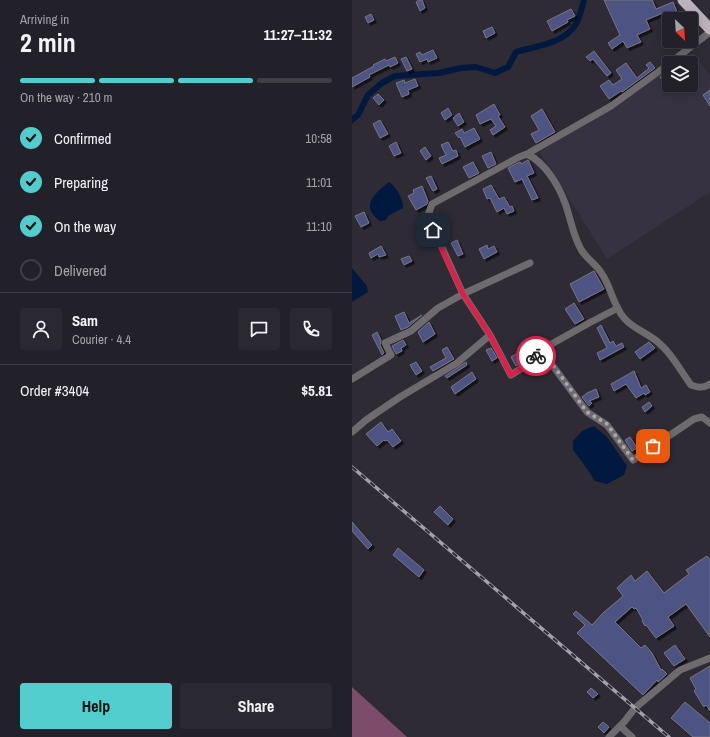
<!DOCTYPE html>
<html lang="en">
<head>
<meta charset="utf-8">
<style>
	:root { --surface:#222028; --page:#2a2830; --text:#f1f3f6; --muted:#a2a3a8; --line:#3f3e45; --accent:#52cdcd }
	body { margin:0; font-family:"Archivo Narrow",sans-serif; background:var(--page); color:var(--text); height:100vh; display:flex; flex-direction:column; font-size:15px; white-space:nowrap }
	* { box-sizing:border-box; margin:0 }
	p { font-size:13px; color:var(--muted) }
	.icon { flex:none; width:22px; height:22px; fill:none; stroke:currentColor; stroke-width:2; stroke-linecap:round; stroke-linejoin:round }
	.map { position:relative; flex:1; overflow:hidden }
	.side { display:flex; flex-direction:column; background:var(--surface); width:352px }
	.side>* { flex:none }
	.needle { width:26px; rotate:155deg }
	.fabs { position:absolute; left:310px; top:12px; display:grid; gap:8px }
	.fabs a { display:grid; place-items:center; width:36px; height:36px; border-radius:4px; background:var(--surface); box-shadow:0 2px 10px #0003,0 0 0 1px var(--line); font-size:20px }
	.pin { position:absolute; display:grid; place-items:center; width:34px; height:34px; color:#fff; margin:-17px; border-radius:8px; box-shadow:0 2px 6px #0006 }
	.courier { position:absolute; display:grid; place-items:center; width:40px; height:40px; margin:-20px; border:3px solid #e11d48; border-radius:50%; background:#fff; color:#222; box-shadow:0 1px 5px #0007 }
	.overview em { font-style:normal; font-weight:700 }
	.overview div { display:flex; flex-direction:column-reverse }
	.overview { display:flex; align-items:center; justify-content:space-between; height:68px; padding:0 20px }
	h1 { font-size:26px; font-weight:700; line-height:30px }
	.bar { display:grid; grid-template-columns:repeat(4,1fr); gap:6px 4px; align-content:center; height:48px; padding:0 20px }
	.bar i { height:5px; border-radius:3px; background:var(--line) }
	.bar .active { background:var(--accent) }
	.bar p { grid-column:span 4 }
	.line { display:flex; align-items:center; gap:10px; padding:0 20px; border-top:1px solid var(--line) }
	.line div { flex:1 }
	.round { display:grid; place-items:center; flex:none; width:42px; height:42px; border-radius:4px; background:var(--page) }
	ol { padding:0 20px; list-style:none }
	li { display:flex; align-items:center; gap:12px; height:44px }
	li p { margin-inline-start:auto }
	li .icon { padding:4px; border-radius:50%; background:var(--accent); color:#111; stroke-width:4 }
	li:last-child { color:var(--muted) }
	li i { width:22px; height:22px; border:2px solid var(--line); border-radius:50% }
	.primary-button { display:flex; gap:8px; margin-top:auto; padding:8px 20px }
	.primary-button a { flex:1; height:46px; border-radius:4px; background:var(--accent); color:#111; font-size:16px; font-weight:700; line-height:46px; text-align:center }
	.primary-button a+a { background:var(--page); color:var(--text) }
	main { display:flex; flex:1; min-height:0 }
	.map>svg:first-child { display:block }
</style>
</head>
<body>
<main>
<section class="side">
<div class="overview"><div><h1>2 min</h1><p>Arriving in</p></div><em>11:27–11:32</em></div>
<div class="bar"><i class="active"></i><i class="active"></i><i class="active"></i><i></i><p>On the way · 210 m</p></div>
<ol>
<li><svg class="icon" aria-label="check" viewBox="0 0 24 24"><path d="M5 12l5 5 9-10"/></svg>Confirmed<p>10:58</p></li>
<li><svg class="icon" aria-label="check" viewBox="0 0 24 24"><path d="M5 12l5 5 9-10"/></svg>Preparing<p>11:01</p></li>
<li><svg class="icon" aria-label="check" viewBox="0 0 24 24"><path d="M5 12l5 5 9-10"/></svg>On the way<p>11:10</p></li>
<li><i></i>Delivered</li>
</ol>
<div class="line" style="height:72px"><a class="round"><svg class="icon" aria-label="person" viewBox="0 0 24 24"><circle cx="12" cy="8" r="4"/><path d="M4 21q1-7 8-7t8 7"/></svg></a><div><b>Sam</b><p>Courier · 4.4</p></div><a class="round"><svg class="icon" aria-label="chat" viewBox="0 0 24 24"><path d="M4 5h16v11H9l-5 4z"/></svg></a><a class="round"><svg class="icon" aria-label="phone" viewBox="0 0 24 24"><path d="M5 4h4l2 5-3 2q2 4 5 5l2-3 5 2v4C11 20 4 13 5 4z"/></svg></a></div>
<div class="line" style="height:52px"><div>Order #3404</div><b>$5.81</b></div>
<div class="primary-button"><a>Help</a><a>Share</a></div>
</section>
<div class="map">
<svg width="358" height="737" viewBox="0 0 358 737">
	<defs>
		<filter id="shadow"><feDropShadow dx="2.5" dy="2.5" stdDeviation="0" flood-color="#0009"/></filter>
	</defs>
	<rect width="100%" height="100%" fill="#2e2b35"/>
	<!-- built -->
	<path fill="#373242" d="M 341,53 L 358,76 L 358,192 L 255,259 L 188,152 L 317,68 L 317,85 L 339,85 L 339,63 L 325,63 Z"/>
	<!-- forest -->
	<path fill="#7d4c6b" d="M 0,687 L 55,737 L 0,737 Z"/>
	<!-- water -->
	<path fill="#02193f" d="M 37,182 C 44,186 52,200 51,208 L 36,216 L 34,220 L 28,221 C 7,206 23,193 37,182 Z
		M 0,268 L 15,286 L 16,292 L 0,302 Z
		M 242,426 L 255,437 L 275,466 L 272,475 L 255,484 L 243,481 L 231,463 L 221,450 L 221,441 L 230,431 Z"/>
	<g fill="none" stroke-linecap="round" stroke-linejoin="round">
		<!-- canal -->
		<path stroke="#02193f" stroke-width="6" d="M 0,120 L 6,115 L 16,95 L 30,83 L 43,76 L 87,73 L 109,68 L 124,67 L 143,73 L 156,67 L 164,52 C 184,46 212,44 224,24 C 228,17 230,7 232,0"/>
	</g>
	<!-- building -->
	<path fill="#4e5282" stroke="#757783" filter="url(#shadow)" d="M 67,0 L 70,0 L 73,8 L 68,11 L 64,2 Z
		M 252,0 L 300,0 L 304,9 L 321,2 L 328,19 L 313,19 L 311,13 L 294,20 L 298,29 L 285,35 L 289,42 L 275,48 L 271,41 L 260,49 L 256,43 L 268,35 Z
		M 219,9 L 223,16 L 215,20 L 216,22 L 200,31 L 195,21 Z
		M 19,14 L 22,20 L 16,23 L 13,17 Z
		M 140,27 L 143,33 L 134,38 L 131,31 Z
		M 81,50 L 85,58 L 76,62 L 75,59 L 68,62 L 64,54 L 68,52 L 70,55 Z
		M 242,51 L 259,73 L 255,76 L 241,59 L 238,61 L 234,57 Z
		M 43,57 L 46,63 L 38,67 L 37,65 L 17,75 L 18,77 L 0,87 L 0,78 L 22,66 L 21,65 L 33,59 L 34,61 Z
		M 54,57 L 60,69 L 55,71 L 49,59 Z
		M 298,62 L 303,68 L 270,92 L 269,91 L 257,99 L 248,86 L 257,80 L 261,85 L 270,79 L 264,70 L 274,63 L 285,78 L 297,68 L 294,65 Z
		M 317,71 L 317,85 L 314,87 L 308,77 Z
		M 63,79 L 66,86 L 56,90 L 57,94 L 50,97 L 44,83 L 52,80 L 53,83 Z
		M 358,90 L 358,106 L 351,95 Z
		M 26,94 L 32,100 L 27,105 L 21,98 Z
		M 142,104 L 148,115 L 146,116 L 153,127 L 141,135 L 138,130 L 144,126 L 139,119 L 128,124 L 124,115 Z
		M 96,108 L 100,115 L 93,120 L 89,113 Z
		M 190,109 L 203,132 L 184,143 L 179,134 L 187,130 L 179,116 Z
		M 107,113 L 112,122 L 106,126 L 101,118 Z
		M 28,120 L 36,134 L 28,138 L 21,124 Z
		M 122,128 L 128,139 L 113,147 L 108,137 L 107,138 L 103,133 L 110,129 L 112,133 Z
		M 44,142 L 49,153 L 42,156 L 37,146 Z
		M 96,142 L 101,151 L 104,150 L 106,156 L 90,164 L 87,158 L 94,155 L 89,145 Z
		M 73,147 L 79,156 L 74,160 L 68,151 Z
		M 139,152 L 144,164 L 136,168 L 130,156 Z
		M 176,160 L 182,173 L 175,176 L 186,198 L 180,200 L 170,179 L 163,182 L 156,168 L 168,162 L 169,164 Z
		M 121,162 L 127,173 L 117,178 L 111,167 Z
		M 79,176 L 85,189 L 81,191 L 74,178 Z
		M 139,185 L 147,199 L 152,197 L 158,207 L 160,206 L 162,211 L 155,214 L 152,208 L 145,212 L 138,198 L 135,199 L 131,189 Z
		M 70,186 L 76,201 L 75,204 L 64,210 L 56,196 L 62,193 L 61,190 Z
		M 12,212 L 17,223 L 9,227 L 3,216 Z
		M 105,240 L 111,254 L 106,256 L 99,243 Z
		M 135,245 L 136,249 L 142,246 L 145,252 L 132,259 L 127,249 Z
		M 29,246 L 34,255 L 27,257 L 26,254 L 19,258 L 17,253 Z
		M 57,256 L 60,261 L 52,265 L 49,259 Z
		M 242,271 L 252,289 L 227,302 L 218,284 Z
		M 222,303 L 232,319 L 223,324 L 213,309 Z
		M 52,312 L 57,323 L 70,315 L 56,327 L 49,330 L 43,316 Z
		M 77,322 L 83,334 L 71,342 L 66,332 Z
		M 249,325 L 258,343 L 261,341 L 264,346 L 270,343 L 272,347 L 248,360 L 245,353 L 255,348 L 245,328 Z
		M 25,332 L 29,340 L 28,345 L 32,353 L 30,355 L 20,335 Z
		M 51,340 L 54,345 L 49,348 L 50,351 L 44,354 L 40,346 Z
		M 297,342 L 303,348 L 288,359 L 283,352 Z
		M 95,347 L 102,359 L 81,371 L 78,367 L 94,358 L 90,350 Z
		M 139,348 L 145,358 L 140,361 L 134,350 Z
		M 179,349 L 180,352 L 173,360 L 164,366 L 159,357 L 164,354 L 166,357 Z
		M 64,362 L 70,371 L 64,375 L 58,365 Z
		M 114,362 L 115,365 L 95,378 L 93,376 Z
		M 282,371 L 289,388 L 294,385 L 298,392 L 293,395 L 292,393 L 284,398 L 274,384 L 262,391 L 259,384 Z
		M 120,372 L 124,379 L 103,394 L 99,387 Z
		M 244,389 L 247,397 L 237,401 L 240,403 L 237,406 L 230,397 L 235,393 Z
		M 297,402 L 300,406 L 293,412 L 290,407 Z
		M 29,422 L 36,432 L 40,429 L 49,441 L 41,447 L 35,440 L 33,441 L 32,440 L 25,446 L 14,434 Z
		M 278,437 L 285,448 L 280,451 L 273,440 Z
		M 88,506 L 101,519 L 96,525 L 82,512 Z
		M 0,522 L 20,545 L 16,549 L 0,531 Z
		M 46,548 L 72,570 L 67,577 L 41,555 Z
		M 355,556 L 358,560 L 358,637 L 334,604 L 316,617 L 322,626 L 304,638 L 294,625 L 293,626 L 290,621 L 291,620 L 284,608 L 282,609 L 280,607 L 263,622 L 289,648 L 293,645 L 300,653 L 309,670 L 310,669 L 315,674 L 306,682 L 305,680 L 291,695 L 225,633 L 233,625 L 221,614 L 224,611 L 240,625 L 251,613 L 271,596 L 265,588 L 279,575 L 283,581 L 295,571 L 312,593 L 337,574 L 334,570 Z
		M 323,645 L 333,659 L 322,666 L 312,653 Z
		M 358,666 L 358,711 L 354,705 L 352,707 L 342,691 L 344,689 L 338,678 Z
		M 239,688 L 246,694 L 241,698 L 235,692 Z
		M 333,702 L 358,723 L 358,737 L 341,737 L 319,718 Z
		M 251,722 L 257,727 L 252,733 L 246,727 Z"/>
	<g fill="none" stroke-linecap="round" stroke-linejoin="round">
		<!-- minor -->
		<path stroke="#6e6a6e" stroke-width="7" d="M 318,63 L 358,32
			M 175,154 L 259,106 L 317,64
			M 178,263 L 111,294 L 87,241 L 75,218 L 80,204 L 167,157 L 175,154 C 193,163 206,184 213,203 C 219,219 221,237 230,251 C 236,260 245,265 250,274 C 259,287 261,305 272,318 C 282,330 297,333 308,344 C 321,355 329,372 339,385 C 347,388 351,388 358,384
			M 189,350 L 237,323 L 266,308
			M 0,379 L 39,355 L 33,343 L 59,331 L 86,308 L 111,294 L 138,335
			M 0,432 L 14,420 L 48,397 L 105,363 L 138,335 L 159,375 L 176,364 L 189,350 L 235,412 L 255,425 L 281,460 L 342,419 L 350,417 L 358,423
			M 268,726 L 280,737
			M 257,737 L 272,722 L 283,708 L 328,670 L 358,658"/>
		<!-- trunk -->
		<path stroke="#bbb2bc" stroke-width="11" d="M 331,0 L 358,29"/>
		<defs>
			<path id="rail" d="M 0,467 L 317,737"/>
		</defs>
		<!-- rail casing -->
		<use href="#rail" stroke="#a3a1a9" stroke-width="3.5"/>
		<!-- rail -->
		<use href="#rail" stroke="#2e2b35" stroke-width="2" stroke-dasharray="6" stroke-linecap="butt"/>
	</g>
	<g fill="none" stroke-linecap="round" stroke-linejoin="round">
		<!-- done -->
		<path stroke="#aaa7af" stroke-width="4" stroke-dasharray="0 7.2" d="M 184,356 L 190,350 L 235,412 L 255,424 L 281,460 L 301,446"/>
		<!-- route -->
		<path stroke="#e11d48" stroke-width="5" d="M 81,230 L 111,294 L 138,335 L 159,375 L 176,364 L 184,356"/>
	</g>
</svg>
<div class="fabs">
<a><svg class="needle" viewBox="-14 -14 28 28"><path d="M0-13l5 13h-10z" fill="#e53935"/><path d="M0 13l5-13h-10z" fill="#a2a3a8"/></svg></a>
<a><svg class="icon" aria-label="layers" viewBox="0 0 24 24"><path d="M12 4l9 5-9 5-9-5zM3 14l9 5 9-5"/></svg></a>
</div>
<div class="pin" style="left:301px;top:446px;background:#ea580c"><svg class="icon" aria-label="bag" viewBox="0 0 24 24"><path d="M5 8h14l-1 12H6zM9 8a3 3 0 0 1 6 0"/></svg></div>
<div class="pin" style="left:81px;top:230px;background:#1f2937"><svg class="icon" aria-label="home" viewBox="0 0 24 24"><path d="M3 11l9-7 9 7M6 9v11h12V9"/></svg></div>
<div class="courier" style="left:184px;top:356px"><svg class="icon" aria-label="bike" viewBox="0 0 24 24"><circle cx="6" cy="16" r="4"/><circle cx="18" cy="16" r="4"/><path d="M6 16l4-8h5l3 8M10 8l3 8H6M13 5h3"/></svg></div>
</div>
</main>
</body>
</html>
